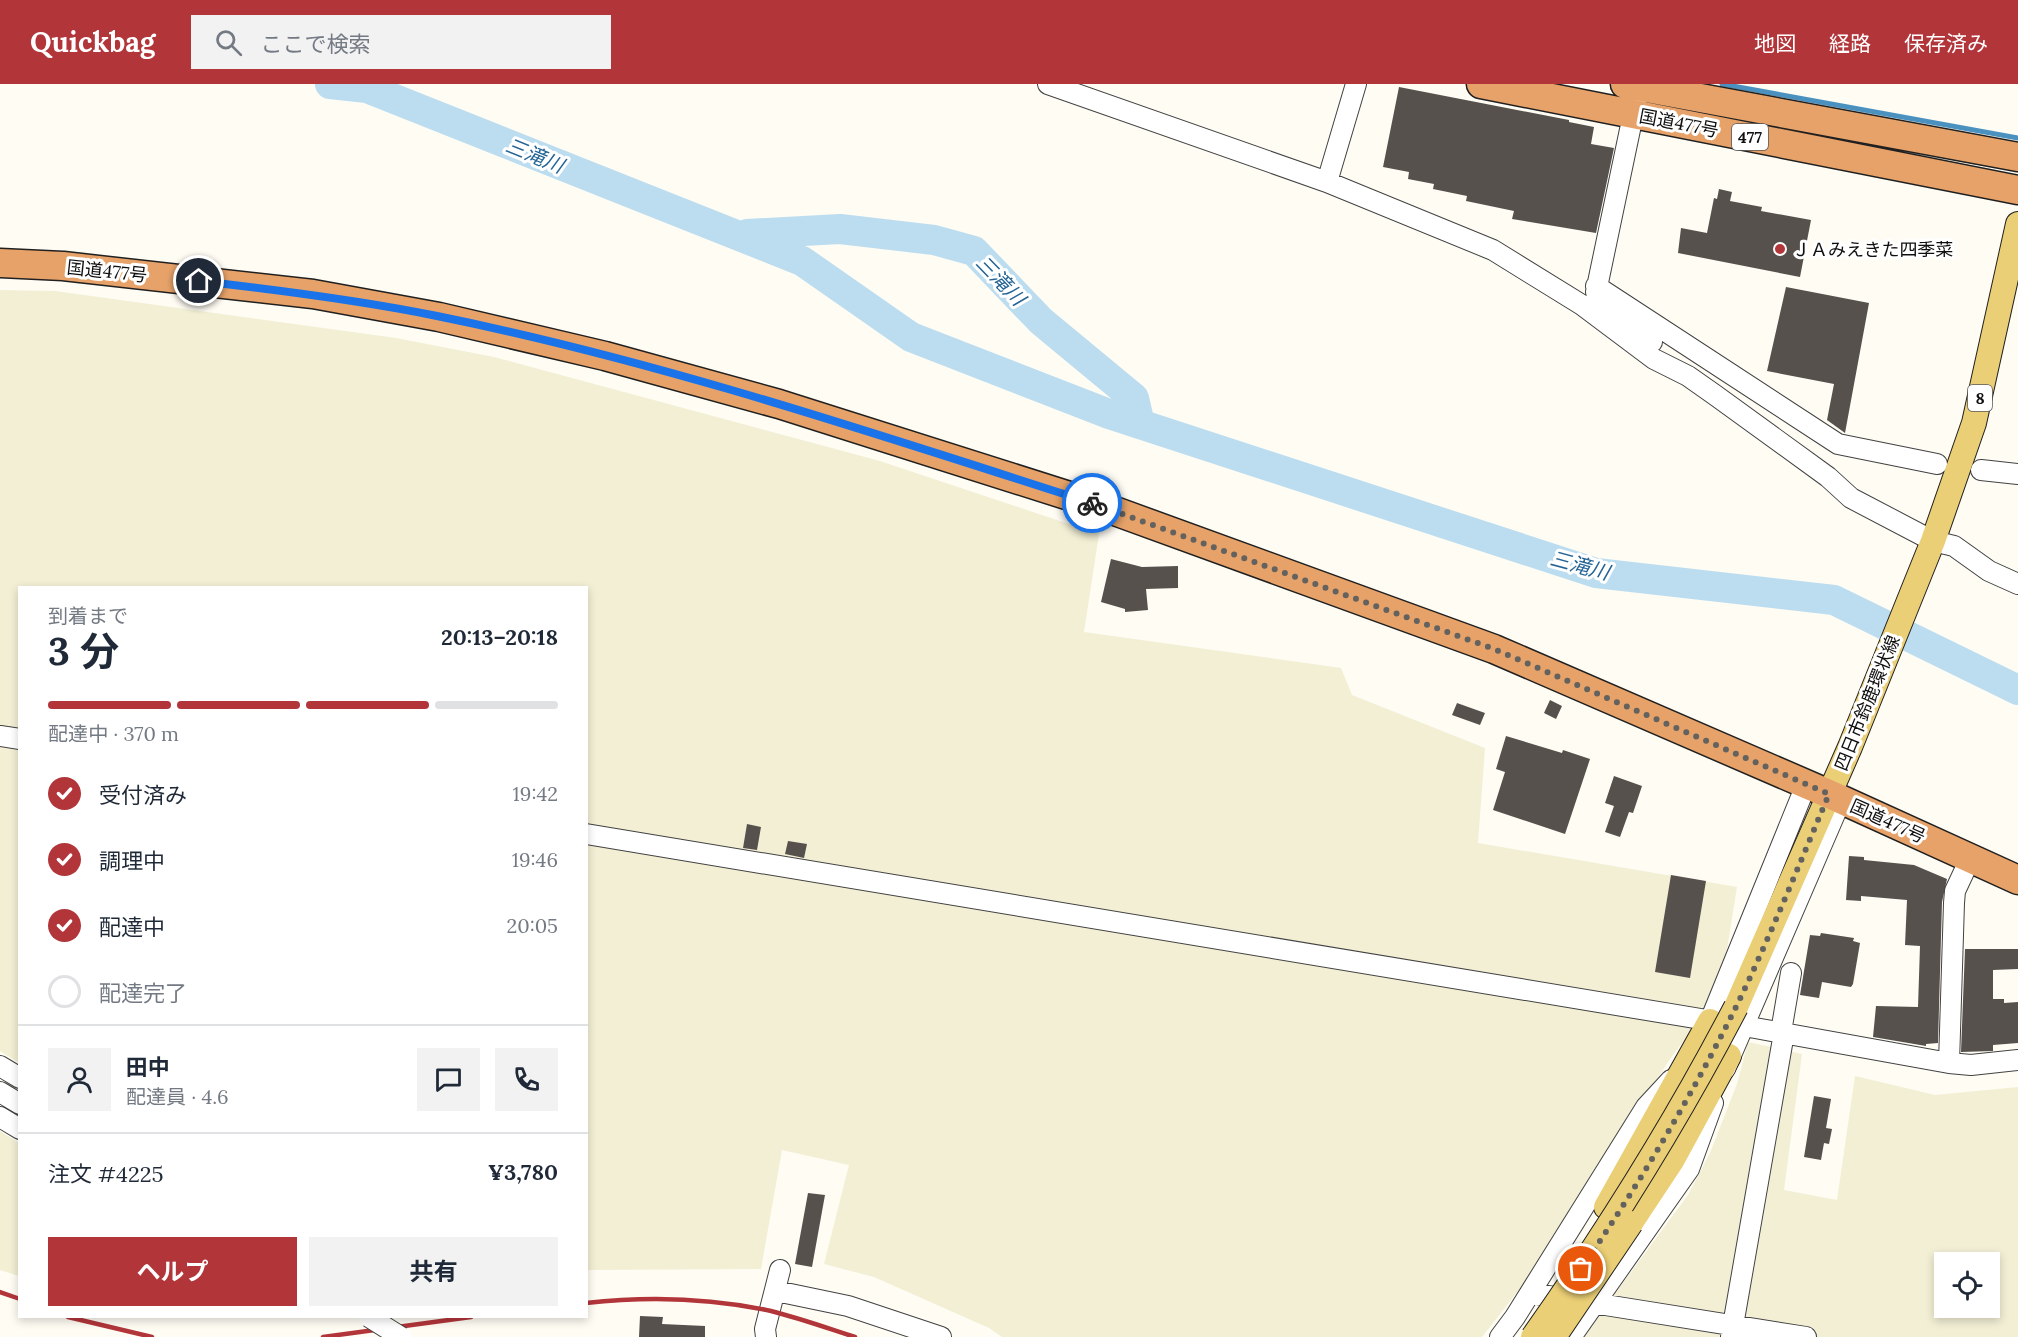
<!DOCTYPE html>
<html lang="ja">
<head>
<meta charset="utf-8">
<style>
	:root { --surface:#fff; --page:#f2f2f3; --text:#1f2937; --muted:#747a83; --line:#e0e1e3; --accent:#b2353a }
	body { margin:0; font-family:Lora,"Noto Sans JP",serif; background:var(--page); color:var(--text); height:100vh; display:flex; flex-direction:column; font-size:22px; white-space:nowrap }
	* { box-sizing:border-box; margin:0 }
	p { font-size:20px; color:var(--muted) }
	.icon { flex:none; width:33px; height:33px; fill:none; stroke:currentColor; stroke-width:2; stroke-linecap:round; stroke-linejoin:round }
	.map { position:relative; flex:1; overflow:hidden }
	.details { position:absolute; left:18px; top:502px; width:570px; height:732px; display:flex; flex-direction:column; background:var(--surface); border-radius:0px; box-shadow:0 3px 9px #0003 }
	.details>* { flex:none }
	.tools { position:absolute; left:1934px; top:1168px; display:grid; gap:12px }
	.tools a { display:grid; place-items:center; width:66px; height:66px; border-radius:0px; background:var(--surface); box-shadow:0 3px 9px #0003; font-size:30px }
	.pin { position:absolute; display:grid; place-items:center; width:51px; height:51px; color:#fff; margin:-26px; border:3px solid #fff; border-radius:50%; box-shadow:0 2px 6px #0007 }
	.courier { position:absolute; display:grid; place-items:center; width:60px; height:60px; margin:-30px; border:4px solid #1a73e8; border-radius:50%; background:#fff; color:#222; box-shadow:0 2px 8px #0007 }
	.overview em { font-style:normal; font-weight:700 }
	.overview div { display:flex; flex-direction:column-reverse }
	.overview { display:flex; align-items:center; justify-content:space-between; height:102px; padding:0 30px }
	h1 { font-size:39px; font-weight:700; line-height:45px }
	.bar { display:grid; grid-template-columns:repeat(4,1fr); gap:9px 6px; align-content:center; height:72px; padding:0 30px }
	.bar i { height:8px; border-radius:4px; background:var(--line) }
	.bar .on { background:var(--accent) }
	.bar p { grid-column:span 4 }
	.line { display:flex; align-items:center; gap:15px; padding:0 30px; border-top:2px solid var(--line) }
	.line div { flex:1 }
	.round { display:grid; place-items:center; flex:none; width:63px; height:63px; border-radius:0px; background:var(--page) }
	ol { padding:0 30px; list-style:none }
	li { display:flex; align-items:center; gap:18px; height:66px }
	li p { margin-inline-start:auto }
	li .icon { padding:6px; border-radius:50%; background:var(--accent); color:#fff; stroke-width:4 }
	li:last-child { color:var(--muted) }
	li i { width:33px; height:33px; border:3px solid var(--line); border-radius:50% }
	.cta { display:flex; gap:12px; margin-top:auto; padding:12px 30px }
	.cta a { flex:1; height:69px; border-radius:0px; background:var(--accent); color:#fff; font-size:24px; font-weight:700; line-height:69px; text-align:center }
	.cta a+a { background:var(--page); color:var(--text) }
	header { display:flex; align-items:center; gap:36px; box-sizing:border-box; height:84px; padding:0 30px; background:var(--accent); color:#fff }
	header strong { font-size:28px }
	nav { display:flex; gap:33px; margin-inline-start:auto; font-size:21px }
	.search { width:420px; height:54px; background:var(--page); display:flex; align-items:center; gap:15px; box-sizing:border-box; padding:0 21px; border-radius:0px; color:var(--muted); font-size:22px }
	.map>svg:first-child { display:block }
</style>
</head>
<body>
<header>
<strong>Quickbag</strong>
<div class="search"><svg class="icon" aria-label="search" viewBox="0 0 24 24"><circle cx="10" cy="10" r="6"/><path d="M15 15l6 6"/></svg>ここで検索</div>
<nav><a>地図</a><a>経路</a><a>保存済み</a></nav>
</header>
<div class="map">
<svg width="2018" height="1253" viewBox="0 0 2018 1253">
	<rect width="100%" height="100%" fill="#fefcf3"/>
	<!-- farmland -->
	<path fill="#f2efd5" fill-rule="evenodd" d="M 0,206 L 55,207 L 396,254 L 494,273 L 880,377 L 1099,450 L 1084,548 L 1341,584 L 1352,611 L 1485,664 L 1478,759 L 1737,803 L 1720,909 L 1670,975 L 1533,1188 L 1482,1253 L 1002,1253 L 989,1244 L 874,1193 L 824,1180 L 849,1081 L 782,1066 L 761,1185 L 587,1186 L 586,504 L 20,504 L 19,979 L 0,967 Z
		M 1748,958 L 1802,970 L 1784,1106 L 1837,1116 L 1855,992 L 1935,1011 L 2018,1003 L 2018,1253 L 1583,1253 L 1688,1111 L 1710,1069 L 1737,1000 ZM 1944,1179 L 1989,1179 L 1989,1224 L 1944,1224 Z
		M 0,1047 L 19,1059 L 19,1192 L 0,1186 Z"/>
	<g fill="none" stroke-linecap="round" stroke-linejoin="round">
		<!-- stream -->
		<path stroke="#4a91c0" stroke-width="5" d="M 347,0 L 347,2
			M 1722,0 L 2018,54"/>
		<!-- river -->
		<path stroke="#bcddf0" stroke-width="30" d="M 330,0 L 367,4 L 802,177 L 911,253 L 1109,330 L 1596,489 L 1834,516 L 2018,606
			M 747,150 L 840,145 L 934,156 L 974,167 L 1041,237 L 1134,314 L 1140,340"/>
	</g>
	<!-- building -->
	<path fill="#57514d" d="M 1399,3 L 1569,36 L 1569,38 L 1594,43 L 1591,60 L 1614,64 L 1596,149 L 1512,135 L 1514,127 L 1466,117 L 1467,112 L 1433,105 L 1434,100 L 1408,95 L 1409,88 L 1383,83 Z
		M 1719,105 L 1732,108 L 1730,117 L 1762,123 L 1761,127 L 1811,136 L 1800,193 L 1678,169 L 1681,144 L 1707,149 L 1714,114 L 1717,115 Z
		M 1786,203 L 1869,219 L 1845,349 L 1827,336 L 1834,300 L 1767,287 Z
		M 1111,475 L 1142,483 L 1178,482 L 1178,504 L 1146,505 L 1148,526 L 1125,528 L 1125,525 L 1101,518 Z
		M 1550,616 L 1562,622 L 1556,635 L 1544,629 Z
		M 1457,619 L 1485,629 L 1480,641 L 1452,631 Z
		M 1506,652 L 1562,669 L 1563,666 L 1590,675 L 1565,750 L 1493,726 L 1505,688 L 1496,685 Z
		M 1614,692 L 1642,702 L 1633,729 L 1629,728 L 1620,753 L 1605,748 L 1614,722 L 1605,719 Z
		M 747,740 L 761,743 L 757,766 L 743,764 Z
		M 788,757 L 807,760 L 804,774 L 785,770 Z
		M 1849,772 L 1864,773 L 1864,776 L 1914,781 L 1947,795 L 1942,818 L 1938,959 L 1926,960 L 1926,962 L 1873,953 L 1876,922 L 1918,923 L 1920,862 L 1905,861 L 1907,816 L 1861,812 L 1861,817 L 1846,816 Z
		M 1671,791 L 1706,797 L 1690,894 L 1655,888 Z
		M 1821,849 L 1854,854 L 1853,857 L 1860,859 L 1853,900 L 1851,903 L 1822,898 L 1819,914 L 1800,911 L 1810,851 L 1820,852 Z
		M 1965,865 L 2018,865 L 2018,885 L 1993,886 L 1993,915 L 2004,915 L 2004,919 L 2018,918 L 2018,959 L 1993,961 L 1993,967 L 1961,968 Z
		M 1814,1012 L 1831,1015 L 1826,1044 L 1832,1045 L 1829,1060 L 1824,1059 L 1821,1076 L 1804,1073 Z
		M 808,1109 L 825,1111 L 812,1183 L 795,1180 Z
		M 640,1232 L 663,1233 L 662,1240 L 705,1242 L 705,1253 L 639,1253 Z"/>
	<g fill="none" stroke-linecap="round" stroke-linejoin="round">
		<defs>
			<path id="minor" d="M 1048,0 L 1327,98 L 1493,166 L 1582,221 L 1654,275 L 1688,292 L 1715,311 L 1828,393 L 1851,414 L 1933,457 L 1954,462 L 1989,487 L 2018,500
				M 1636,17 L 1596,208 L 1612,226 L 1652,258
				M 1327,98 L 1356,0
				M 1596,202 L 1838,360 L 1937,380
				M 1981,386 L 2018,390
				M 0,652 L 20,655
				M 586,750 L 1755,944 L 1949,979 L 1971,981 L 2018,976
				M 1710,937 L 1806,701
				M 1781,948 L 1791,889
				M 1949,979 L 1954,819 L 1955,807 L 1970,775
				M 0,982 L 20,994
				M 1725,985 L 1841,716
				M 0,1008 L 20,1020
				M 0,1033 L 20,1045
				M 776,1207 L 848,1222 L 941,1253
				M 1530,1209 L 1806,1253
				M 766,1253 L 765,1245 L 780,1186
				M 1500,1253 L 1515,1233 L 1646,1023 L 1671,996
				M 1571,1253 L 1689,1085 L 1713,1019
				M 1731,1253 L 1784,949"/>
			<path id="major" d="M 1736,923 L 1850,663 L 1933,457 L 1974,339 L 2018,140
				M 1606,1123 L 1710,937
				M 1631,1139 L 1672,1077 L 1729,972"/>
			<path id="highway" d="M 1481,0 L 2018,106
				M 1625,0 L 2018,73
				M 0,179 L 63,182 L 313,210 L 439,233 L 605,272 L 779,320 L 1101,422 L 1494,565 L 1829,710 L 2018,796"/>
		</defs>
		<!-- minor casing -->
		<use href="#minor" stroke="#424242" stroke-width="22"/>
		<!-- major casing -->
		<use href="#major" stroke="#202020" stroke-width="26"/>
		<!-- highway casing -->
		<use href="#highway" stroke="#202020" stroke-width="31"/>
		<!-- minor -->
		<use href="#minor" stroke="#fff" stroke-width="20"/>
		<!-- major -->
		<use href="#major" stroke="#ebcf76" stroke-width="24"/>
		<!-- highway -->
		<use href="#highway" stroke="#e6a269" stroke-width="28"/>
		<!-- rail -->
		<path stroke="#b2353a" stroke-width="4.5" d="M 0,1208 L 20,1215
			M 586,1219 C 647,1212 711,1214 771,1227 C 799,1234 827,1244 855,1253
			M 68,1233 L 152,1253
			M 323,1253 L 471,1233"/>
		<defs>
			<path id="minor-bridge" d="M 369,1233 L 401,1253"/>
			<path id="major-bridge" d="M 1533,1253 C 1608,1147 1676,1038 1736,923
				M 1554,1253 L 1631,1139"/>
		</defs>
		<!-- minor-bridge casing -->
		<use href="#minor-bridge" stroke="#424242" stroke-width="22" stroke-linecap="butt"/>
		<!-- major-bridge casing -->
		<use href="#major-bridge" stroke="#202020" stroke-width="26" stroke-linecap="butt"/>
		<!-- minor-bridge -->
		<use href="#minor-bridge" stroke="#fff" stroke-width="20"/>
		<!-- major-bridge -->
		<use href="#major-bridge" stroke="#ebcf76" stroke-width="24"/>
	</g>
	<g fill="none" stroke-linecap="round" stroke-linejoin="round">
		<!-- done -->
		<path stroke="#63625f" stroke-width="6" stroke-dasharray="0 10.8" d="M 1092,419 L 1494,565 L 1829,710 C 1799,781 1770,853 1736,923 C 1691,1013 1638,1102 1581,1185"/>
		<!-- route -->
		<path stroke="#1a73e8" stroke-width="8" d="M 199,197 C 279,206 359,216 437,232 C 660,277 876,350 1092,419"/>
	</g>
	<!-- markers -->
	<circle fill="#b2353a" stroke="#fff" stroke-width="2" cx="1780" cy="165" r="6"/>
	<g text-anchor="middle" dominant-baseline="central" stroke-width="6" stroke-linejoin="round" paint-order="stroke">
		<!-- shield labels -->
		<g fill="#fff" stroke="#575757" stroke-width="1.5">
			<rect x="1732" y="40" width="36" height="26" rx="4.5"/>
			<rect x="1968" y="301" width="24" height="26" rx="4.5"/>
		</g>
		<g font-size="16" font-weight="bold" fill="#0f0f0f">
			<text x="1750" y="53">477</text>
			<text x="1980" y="314">8</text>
		</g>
		<!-- street labels -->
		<g font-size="18" fill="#0f0f0f" stroke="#fff">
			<text transform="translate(1679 39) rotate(11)">国道477号</text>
			<text transform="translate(107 187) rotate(6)">国道477号</text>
			<text transform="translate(1867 619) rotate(-68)">四日市鈴鹿環状線</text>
			<text transform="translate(1888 737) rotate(24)">国道477号</text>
		</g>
		<!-- poi labels -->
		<g font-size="18" fill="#0f0f0f" stroke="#fff" text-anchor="start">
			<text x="1792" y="165">ＪＡみえきた四季菜</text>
		</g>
		<!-- water labels -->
		<g font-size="20" font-style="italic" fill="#246495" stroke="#fff">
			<text transform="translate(535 71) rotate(22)">三滝川</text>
			<text transform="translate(1001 196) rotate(46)">三滝川</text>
			<text transform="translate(1580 481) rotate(15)">三滝川</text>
		</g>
	</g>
</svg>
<div class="tools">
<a><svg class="icon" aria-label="locate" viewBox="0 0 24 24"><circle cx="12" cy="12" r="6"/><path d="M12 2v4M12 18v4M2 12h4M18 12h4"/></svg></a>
</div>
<div class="pin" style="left:1581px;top:1185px;background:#ea580c"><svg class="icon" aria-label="bag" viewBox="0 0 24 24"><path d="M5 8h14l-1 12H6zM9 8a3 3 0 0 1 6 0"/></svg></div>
<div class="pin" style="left:199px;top:197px;background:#1f2937"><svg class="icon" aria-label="home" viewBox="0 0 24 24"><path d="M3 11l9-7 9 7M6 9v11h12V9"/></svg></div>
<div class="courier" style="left:1092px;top:419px"><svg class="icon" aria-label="bike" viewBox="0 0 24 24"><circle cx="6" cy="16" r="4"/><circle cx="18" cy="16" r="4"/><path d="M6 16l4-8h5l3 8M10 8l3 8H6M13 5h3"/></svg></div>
<section class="details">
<div class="overview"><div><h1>3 分</h1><p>到着まで</p></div><em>20:13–20:18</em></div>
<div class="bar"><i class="on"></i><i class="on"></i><i class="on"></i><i></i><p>配達中 · 370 m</p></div>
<ol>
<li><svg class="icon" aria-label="check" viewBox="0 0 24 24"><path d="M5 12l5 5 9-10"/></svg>受付済み<p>19:42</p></li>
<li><svg class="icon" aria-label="check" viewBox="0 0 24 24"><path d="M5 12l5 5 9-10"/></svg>調理中<p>19:46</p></li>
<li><svg class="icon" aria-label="check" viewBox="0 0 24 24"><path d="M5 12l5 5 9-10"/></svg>配達中<p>20:05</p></li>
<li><i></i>配達完了</li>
</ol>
<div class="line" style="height:108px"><a class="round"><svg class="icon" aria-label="person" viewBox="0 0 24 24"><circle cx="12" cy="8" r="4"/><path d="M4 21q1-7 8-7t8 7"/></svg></a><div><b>田中</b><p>配達員 · 4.6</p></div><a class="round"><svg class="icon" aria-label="chat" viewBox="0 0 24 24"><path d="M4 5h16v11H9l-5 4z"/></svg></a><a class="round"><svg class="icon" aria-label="phone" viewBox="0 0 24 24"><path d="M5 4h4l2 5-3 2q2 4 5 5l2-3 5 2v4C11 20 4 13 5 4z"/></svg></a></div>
<div class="line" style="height:78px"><div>注文 #4225</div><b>¥3,780</b></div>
<div class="cta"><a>ヘルプ</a><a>共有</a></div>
</section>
</div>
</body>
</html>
